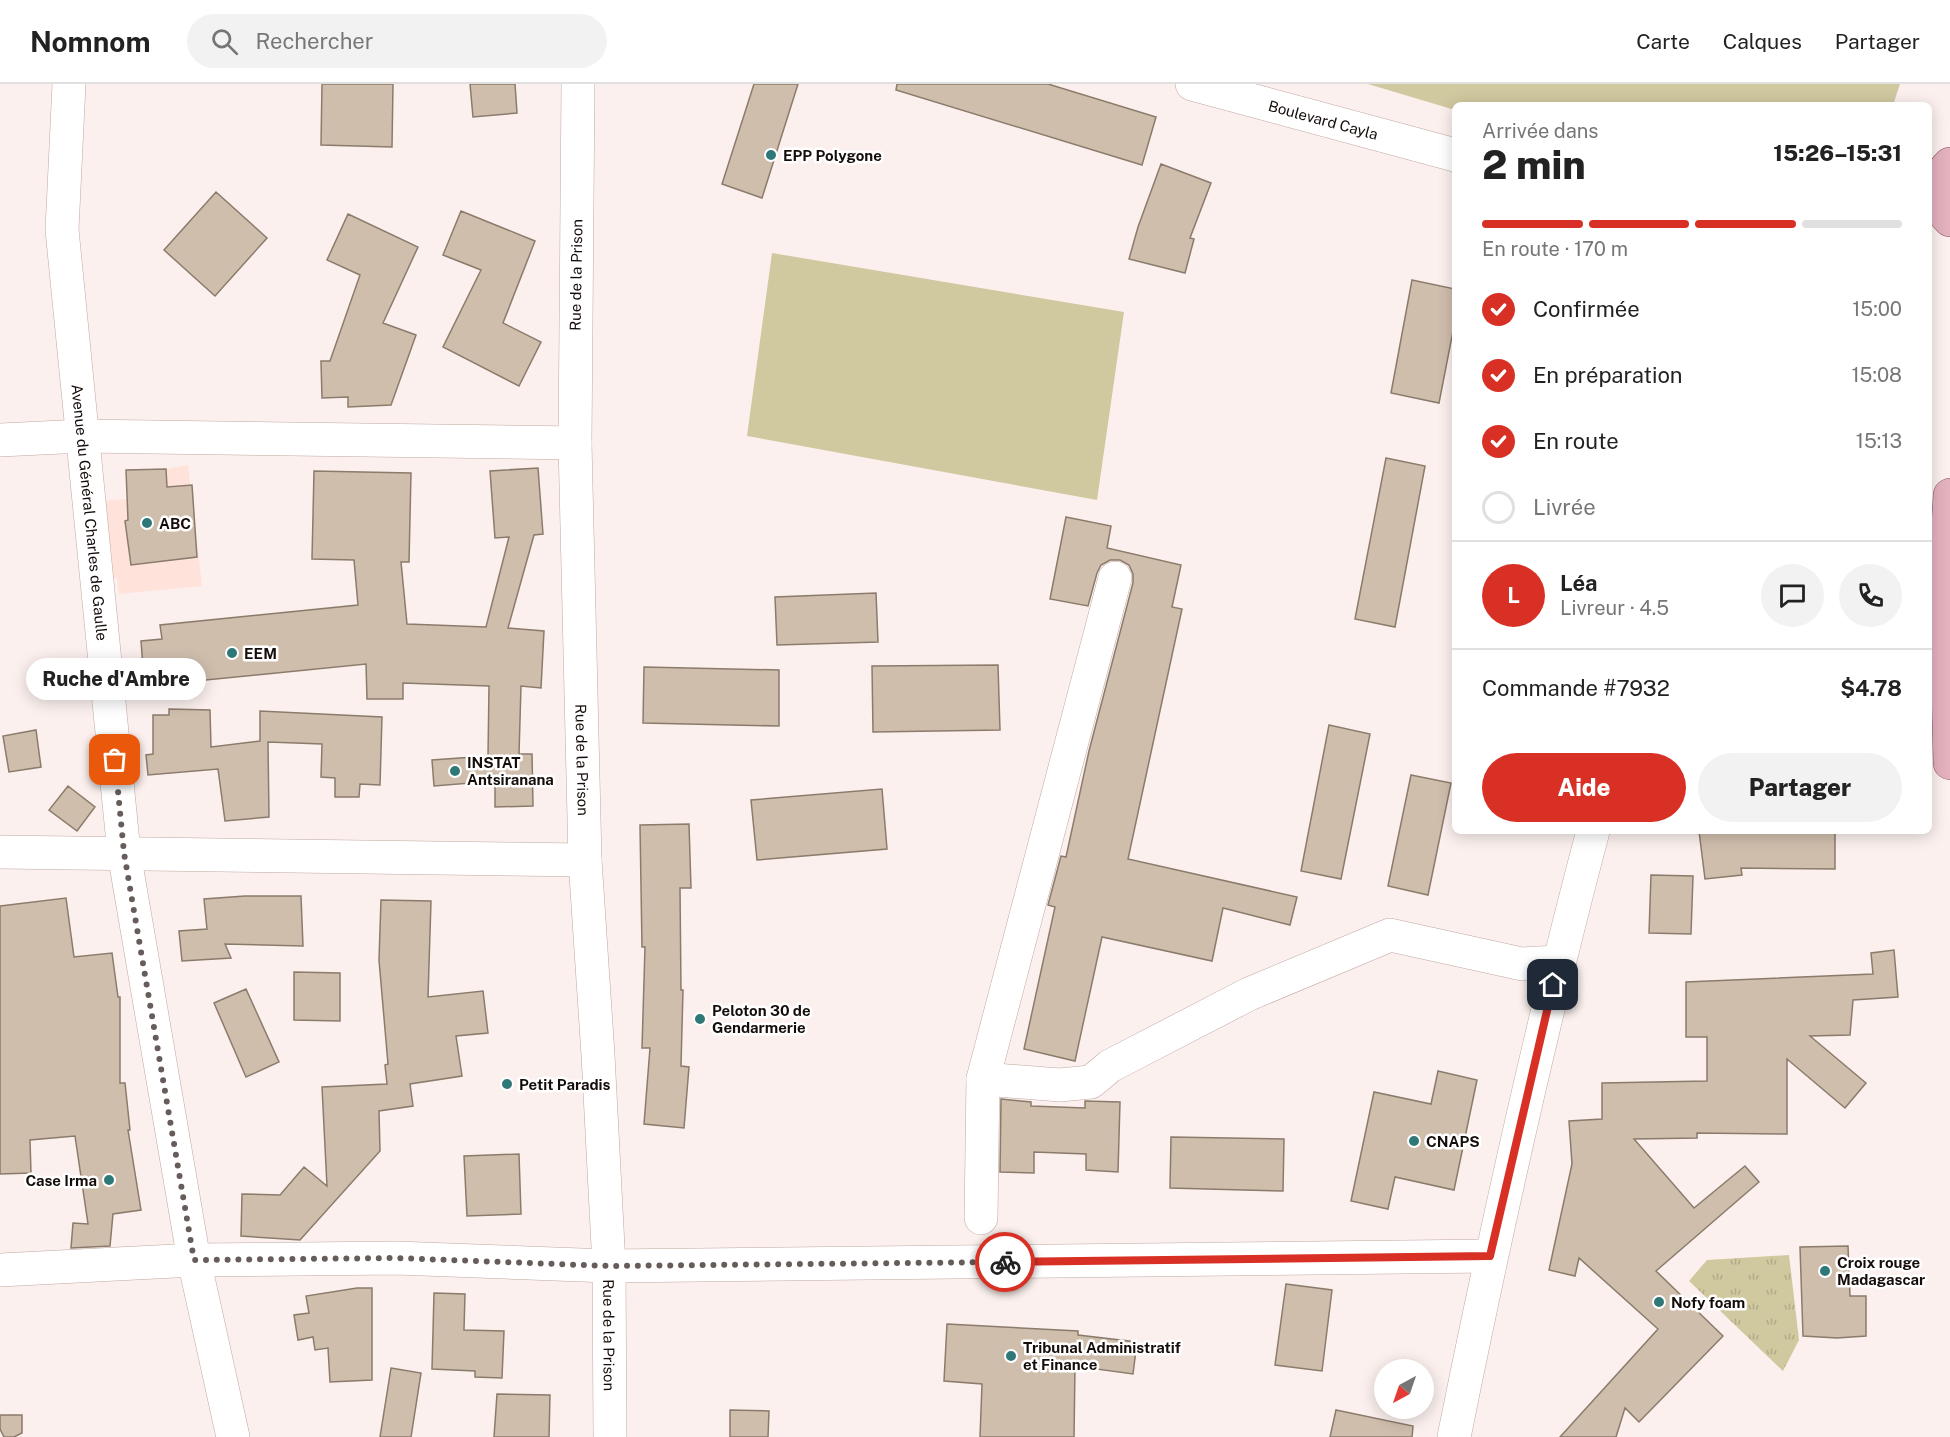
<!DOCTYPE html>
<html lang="fr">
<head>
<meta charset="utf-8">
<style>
	:root { --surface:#fff; --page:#f2f2f2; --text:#222; --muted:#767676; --line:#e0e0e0; --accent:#d93025 }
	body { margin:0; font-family:"Public Sans",sans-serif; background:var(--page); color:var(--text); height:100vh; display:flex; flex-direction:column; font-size:22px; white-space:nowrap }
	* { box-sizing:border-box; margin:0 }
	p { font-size:20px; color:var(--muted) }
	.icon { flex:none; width:33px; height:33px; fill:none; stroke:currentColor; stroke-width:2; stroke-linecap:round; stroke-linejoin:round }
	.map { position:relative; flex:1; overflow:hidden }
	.side { position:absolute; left:1452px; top:18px; width:480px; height:732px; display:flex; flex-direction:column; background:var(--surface); border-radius:9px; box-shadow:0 3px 15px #0003 }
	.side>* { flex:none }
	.needle { width:39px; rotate:220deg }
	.tools { position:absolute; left:1374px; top:1275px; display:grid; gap:12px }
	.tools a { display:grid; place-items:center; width:60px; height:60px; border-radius:50%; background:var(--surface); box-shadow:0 3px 15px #0003; font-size:30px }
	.pin { position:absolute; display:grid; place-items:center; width:51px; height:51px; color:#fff; margin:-26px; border-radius:12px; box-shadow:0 3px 9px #0006 }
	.courier { position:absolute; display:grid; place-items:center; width:60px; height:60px; margin:-30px; border:4px solid #d93025; border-radius:50%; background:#fff; color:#222; box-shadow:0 2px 8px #0007 }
	.bubble { position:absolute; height:42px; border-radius:21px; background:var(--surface); box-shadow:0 3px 15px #0003; font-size:20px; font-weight:800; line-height:42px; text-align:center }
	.overview em { font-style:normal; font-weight:800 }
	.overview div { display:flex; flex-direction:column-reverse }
	.overview { display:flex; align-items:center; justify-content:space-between; height:102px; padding:0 30px }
	h1 { font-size:39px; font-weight:800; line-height:45px }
	.bar { display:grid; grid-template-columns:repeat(4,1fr); gap:9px 6px; align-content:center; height:72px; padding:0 30px }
	.bar i { height:8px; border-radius:4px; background:var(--line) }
	.bar .current { background:var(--accent) }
	.bar p { grid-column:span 4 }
	.line { display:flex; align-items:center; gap:15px; padding:0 30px; border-top:2px solid var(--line) }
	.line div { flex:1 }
	.round { display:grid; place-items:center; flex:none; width:63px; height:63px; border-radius:32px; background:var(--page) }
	ol { padding:0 30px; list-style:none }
	li { display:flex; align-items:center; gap:18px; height:66px }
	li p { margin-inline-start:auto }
	li .icon { padding:6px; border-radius:50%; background:var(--accent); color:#fff; stroke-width:4 }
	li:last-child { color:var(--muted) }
	li i { width:33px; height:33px; border:3px solid var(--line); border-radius:50% }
	.cta { display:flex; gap:12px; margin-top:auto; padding:12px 30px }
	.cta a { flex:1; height:69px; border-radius:36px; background:var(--accent); color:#fff; font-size:24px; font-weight:800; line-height:69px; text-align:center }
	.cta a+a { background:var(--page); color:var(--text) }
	header { display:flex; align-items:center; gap:36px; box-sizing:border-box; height:84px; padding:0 30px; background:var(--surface); border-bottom:2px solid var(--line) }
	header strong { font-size:28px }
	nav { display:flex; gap:33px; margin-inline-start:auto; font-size:21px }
	.search { width:420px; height:54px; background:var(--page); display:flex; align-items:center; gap:15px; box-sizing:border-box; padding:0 21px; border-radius:33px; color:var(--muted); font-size:22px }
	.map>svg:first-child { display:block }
</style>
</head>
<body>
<header>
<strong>Nomnom</strong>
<div class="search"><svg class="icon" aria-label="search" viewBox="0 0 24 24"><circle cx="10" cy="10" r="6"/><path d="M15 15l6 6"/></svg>Rechercher</div>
<nav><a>Carte</a><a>Calques</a><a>Partager</a></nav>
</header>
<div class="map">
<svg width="1950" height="1353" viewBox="0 0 1950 1353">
	<defs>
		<pattern id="park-tufts" width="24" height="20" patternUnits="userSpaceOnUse" patternTransform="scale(1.5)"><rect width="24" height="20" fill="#d0c89f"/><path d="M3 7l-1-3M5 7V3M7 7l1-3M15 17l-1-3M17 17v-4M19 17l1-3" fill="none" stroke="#b2ab88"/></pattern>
	</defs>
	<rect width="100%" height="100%" fill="#fbf0ed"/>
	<!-- built -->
	<path fill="#ffe3db" d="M 188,381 L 202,502 L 119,510 L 117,494 L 106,494 L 98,417 L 127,415 L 126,386 L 166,385 Z"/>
	<!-- park -->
	<path fill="url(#park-tufts)" d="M 1789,1171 L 1799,1256 L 1783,1287 L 1689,1197 L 1707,1176 Z"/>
	<!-- pitch -->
	<path fill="#d0c89f" d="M 1368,0 L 1900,0 L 1893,21 L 1455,21 L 1455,26 Z
		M 772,169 L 1124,228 L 1097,416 L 747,352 Z"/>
	<!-- building -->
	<path fill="#d0bead" stroke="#8b7b6b" stroke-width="1.5" d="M 322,0 L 393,0 L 392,63 L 321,61 Z
		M 470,0 L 515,0 L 517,29 L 473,33 Z
		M 754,0 L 798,0 L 762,114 L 722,100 Z
		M 897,0 L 1048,0 L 1156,33 L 1142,81 L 896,6 Z
		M 1161,80 L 1211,99 L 1190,154 L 1194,155 L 1185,189 L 1129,175 L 1138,143 Z
		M 216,108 L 267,154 L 215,212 L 164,166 Z
		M 461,127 L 535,157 L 503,239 L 541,258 L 519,302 L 443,263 L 481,186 L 443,171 Z
		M 348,130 L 418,163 L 383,239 L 416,251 L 391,321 L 348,323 L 348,313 L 322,314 L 321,277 L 330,277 L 360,191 L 327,176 Z
		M 1412,196 L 1455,205 L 1455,237 L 1439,319 L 1391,309 Z
		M 1386,374 L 1425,382 L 1395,543 L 1355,535 Z
		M 538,384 L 543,450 L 534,451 L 508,544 L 544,547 L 541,604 L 521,602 L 519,670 L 532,670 L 533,722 L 495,723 L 495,697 L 434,702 L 432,676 L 488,672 L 489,602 L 403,599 L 403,615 L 367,615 L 366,580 L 166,600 L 165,581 L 143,583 L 141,557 L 162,555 L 160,541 L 358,521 L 354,476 L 312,475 L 314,387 L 411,389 L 409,478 L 401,478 L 407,540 L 486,543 L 509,453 L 495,454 L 490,387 Z
		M 166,385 L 167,403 L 192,401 L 197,473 L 131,481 L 125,437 L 128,436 L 126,386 Z
		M 1066,433 L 1111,442 L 1107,464 L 1181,481 L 1172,523 L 1182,525 L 1128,775 L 1297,813 L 1290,841 L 1223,824 L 1212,877 L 1102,853 L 1075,977 L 1024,965 L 1055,823 L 1048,821 L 1061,772 L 1066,773 L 1089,667 L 1133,499 L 1133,490 L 1129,481 L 1120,476 L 1110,476 L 1101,481 L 1097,489 L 1088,522 L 1050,515 Z
		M 876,509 L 878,558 L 777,561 L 775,513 Z
		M 998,581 L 1000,646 L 873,648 L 872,582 Z
		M 644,583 L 779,586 L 779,642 L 643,639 Z
		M 169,625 L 210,626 L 211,663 L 260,657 L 260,627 L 382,633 L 380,701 L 360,700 L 359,713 L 335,713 L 335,694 L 321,693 L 322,660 L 268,658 L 269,733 L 225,737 L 218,685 L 148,691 L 146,671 L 153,670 L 153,631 L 169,631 Z
		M 1329,641 L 1370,650 L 1341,795 L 1301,787 Z
		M 36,646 L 41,683 L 9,688 L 3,652 Z
		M 1411,691 L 1451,699 L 1428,811 L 1388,802 Z
		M 68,702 L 95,723 L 77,747 L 49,726 Z
		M 882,705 L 887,765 L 757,776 L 751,716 Z
		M 689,740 L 691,804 L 680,804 L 681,906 L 683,906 L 681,982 L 689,983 L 684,1044 L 644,1040 L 650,964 L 642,964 L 645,863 L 642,863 L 640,741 Z
		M 1699,747 L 1835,747 L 1835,785 L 1741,784 L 1742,791 L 1705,795 Z
		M 1651,791 L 1693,792 L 1691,850 L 1649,849 Z
		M 245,812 L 301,812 L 303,862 L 225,860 L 231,874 L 182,877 L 179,847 L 207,845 L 204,815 Z
		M 66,814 L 74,873 L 112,869 L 118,913 L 120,913 L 120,999 L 125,999 L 130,1046 L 128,1046 L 141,1126 L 113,1130 L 110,1162 L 71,1164 L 73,1139 L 88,1140 L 75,1052 L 30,1056 L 31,1089 L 0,1090 L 0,822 Z
		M 381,816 L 431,817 L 428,913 L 483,907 L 488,949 L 456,952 L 462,992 L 410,1000 L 413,1022 L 379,1027 L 380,1067 L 300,1156 L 241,1152 L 242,1110 L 280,1111 L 304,1083 L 327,1102 L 322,1003 L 387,1000 L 385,981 L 388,980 L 379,876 Z
		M 1894,866 L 1898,913 L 1853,916 L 1850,951 L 1810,952 L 1866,999 L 1845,1024 L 1787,975 L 1787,1050 L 1697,1049 L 1697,1054 L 1634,1055 L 1694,1124 L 1745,1082 L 1759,1098 L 1656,1187 L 1723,1252 L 1639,1338 L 1625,1324 L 1616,1353 L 1560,1353 L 1658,1245 L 1579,1174 L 1575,1192 L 1549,1186 L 1572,1080 L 1569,1037 L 1602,1035 L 1602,999 L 1707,997 L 1707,953 L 1686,953 L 1686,898 L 1873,890 L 1871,869 Z
		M 294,888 L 340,889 L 340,937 L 294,936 Z
		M 246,905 L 279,978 L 246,993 L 214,919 Z
		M 1438,987 L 1477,996 L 1454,1106 L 1395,1093 L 1388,1125 L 1351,1117 L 1374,1008 L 1431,1020 Z
		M 1001,1015 L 1031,1018 L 1031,1022 L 1085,1024 L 1085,1017 L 1120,1018 L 1118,1088 L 1086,1086 L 1086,1070 L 1034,1068 L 1034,1089 L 1000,1088 Z
		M 1171,1053 L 1284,1055 L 1283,1107 L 1170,1104 Z
		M 519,1070 L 521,1130 L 467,1132 L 464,1072 Z
		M 1848,1162 L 1850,1212 L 1866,1212 L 1866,1252 L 1837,1254 L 1803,1252 L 1800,1163 Z
		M 1286,1200 L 1332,1206 L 1322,1287 L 1275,1281 Z
		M 357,1204 L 372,1204 L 372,1296 L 330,1298 L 328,1264 L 315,1266 L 313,1253 L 298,1256 L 294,1231 L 309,1229 L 306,1212 Z
		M 434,1209 L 465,1210 L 464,1246 L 504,1247 L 502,1294 L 475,1293 L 475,1287 L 432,1285 Z
		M 947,1240 L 1078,1247 L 1078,1251 L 1137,1258 L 1133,1290 L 1075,1282 L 1074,1353 L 980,1353 L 982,1300 L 944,1297 Z
		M 391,1284 L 421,1289 L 411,1353 L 380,1353 Z
		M 497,1310 L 550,1311 L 549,1353 L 494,1353 Z
		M 730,1326 L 769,1327 L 768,1353 L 730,1353 Z
		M 1336,1326 L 1413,1342 L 1412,1353 L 1330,1353 Z
		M 0,1331 L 22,1331 L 22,1349 L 14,1353 L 4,1353 L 0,1345 Z"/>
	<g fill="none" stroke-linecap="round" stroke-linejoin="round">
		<defs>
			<g id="minor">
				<path id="s1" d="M 69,0 L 62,146 L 124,769 L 194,1176 L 233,1353"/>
				<path id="s2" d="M 578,0 L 575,359 L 585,776 L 598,971 L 609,1182 L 610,1353"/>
				<path id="s3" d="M 1192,0 L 1455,71"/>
				<path d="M 0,356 L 83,352 L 575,359"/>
				<path d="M 0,768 L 585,776"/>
				<path d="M 983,995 L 1060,1001 L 1091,998 L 1110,982 L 1249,910 L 1390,851 L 1522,880 L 1558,878"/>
				<path d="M 981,1134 L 983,995 L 1115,494"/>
				<path d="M 0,1186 L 194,1176 L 396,1174 L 609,1182 L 1490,1172"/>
				<path d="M 1454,1353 C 1495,1150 1540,947 1593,747"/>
			</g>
			<path id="major" d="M 1950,80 C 1933,96 1933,120 1950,136
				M 1950,411 L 1945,488 L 1950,679"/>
		</defs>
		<!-- minor casing -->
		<use href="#minor" stroke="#c1a8a1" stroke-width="34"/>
		<!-- major casing -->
		<use href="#major" stroke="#8f5662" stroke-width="34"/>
		<!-- minor -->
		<use href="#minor" stroke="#fff" stroke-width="33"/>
		<!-- major -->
		<use href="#major" stroke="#e3b1be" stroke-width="33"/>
	</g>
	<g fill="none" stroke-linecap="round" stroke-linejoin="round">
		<!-- done -->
		<path stroke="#665c59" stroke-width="6" stroke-dasharray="0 10.8" d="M 115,676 L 124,769 L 194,1176 L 396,1174 L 609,1182 L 1005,1178"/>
		<!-- route -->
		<path stroke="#d93025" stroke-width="8" d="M 1005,1178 L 1490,1172 L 1553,901"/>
	</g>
	<!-- markers -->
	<g fill="#2f7878" stroke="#fff" stroke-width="2">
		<circle cx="771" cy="71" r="6"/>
		<circle cx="147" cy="439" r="6"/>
		<circle cx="232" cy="569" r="6"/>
		<circle cx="455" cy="687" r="6"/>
		<circle cx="700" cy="935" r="6"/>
		<circle cx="507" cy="1000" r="6"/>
		<circle cx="1414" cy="1057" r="6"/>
		<circle cx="109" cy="1096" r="6"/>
		<circle cx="1825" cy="1187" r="6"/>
		<circle cx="1659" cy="1218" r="6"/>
		<circle cx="1011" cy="1272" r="6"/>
	</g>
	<g text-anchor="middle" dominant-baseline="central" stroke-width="5" stroke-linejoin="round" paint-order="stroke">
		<!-- street labels -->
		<g font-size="15" fill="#150d0a" stroke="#fff">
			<text stroke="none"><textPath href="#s3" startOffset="136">Boulevard Cayla</textPath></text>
			<text transform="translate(576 191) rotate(-89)">Rue de la Prison</text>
			<text stroke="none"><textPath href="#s1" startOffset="430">Avenue du Général Charles de Gaulle</textPath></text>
			<text stroke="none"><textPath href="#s2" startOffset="676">Rue de la Prison</textPath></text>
			<text stroke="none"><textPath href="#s2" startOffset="1252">Rue de la Prison</textPath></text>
		</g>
		<!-- poi labels -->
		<g font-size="15" font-weight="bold" fill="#150d0a" stroke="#fff" text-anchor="start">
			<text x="783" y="71">EPP Polygone</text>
			<text x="159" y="439">ABC</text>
			<text x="244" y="569">EEM</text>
			<text x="467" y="678">INSTAT<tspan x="467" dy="17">Antsiranana</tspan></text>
			<text x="712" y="926">Peloton 30 de<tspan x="712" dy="17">Gendarmerie</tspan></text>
			<text x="519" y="1000">Petit Paradis</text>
			<text x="1426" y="1057">CNAPS</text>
			<text x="97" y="1096" text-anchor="end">Case Irma</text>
			<text x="1837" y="1178">Croix rouge<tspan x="1837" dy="17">Madagascar</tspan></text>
			<text x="1671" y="1218">Nofy foam</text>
			<text x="1023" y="1263">Tribunal Administratif<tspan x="1023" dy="17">et Finance</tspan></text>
		</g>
	</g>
</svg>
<div class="tools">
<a><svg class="needle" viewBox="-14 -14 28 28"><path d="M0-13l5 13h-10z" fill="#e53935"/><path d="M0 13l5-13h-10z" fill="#767676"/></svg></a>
</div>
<div class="pin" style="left:115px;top:676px;background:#ea580c"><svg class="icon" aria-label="bag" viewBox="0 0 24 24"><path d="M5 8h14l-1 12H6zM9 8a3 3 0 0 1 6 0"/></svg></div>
<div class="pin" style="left:1553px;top:901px;background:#1f2937"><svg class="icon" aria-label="home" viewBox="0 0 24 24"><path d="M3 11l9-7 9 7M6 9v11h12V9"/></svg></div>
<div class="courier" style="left:1005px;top:1178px"><svg class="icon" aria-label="bike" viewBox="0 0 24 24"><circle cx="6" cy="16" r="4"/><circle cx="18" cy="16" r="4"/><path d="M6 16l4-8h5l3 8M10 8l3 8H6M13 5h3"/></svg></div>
<div class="bubble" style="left:26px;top:574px;width:180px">Ruche d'Ambre</div>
<section class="side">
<div class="overview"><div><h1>2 min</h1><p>Arrivée dans</p></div><em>15:26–15:31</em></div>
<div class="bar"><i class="current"></i><i class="current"></i><i class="current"></i><i></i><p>En route · 170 m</p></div>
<ol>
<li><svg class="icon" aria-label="check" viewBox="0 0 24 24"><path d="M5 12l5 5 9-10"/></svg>Confirmée<p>15:00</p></li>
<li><svg class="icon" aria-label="check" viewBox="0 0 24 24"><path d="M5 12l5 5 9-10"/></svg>En préparation<p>15:08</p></li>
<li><svg class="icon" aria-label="check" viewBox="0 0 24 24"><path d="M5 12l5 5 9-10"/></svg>En route<p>15:13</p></li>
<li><i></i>Livrée</li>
</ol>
<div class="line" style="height:108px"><b class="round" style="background:var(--accent);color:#fff">L</b><div><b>Léa</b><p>Livreur · 4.5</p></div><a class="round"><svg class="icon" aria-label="chat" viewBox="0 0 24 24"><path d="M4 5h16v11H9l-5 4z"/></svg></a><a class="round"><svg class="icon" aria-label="phone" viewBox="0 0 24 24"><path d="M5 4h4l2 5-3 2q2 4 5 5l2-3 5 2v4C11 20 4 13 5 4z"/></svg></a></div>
<div class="line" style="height:78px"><div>Commande #7932</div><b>$4.78</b></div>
<div class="cta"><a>Aide</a><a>Partager</a></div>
</section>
</div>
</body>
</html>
